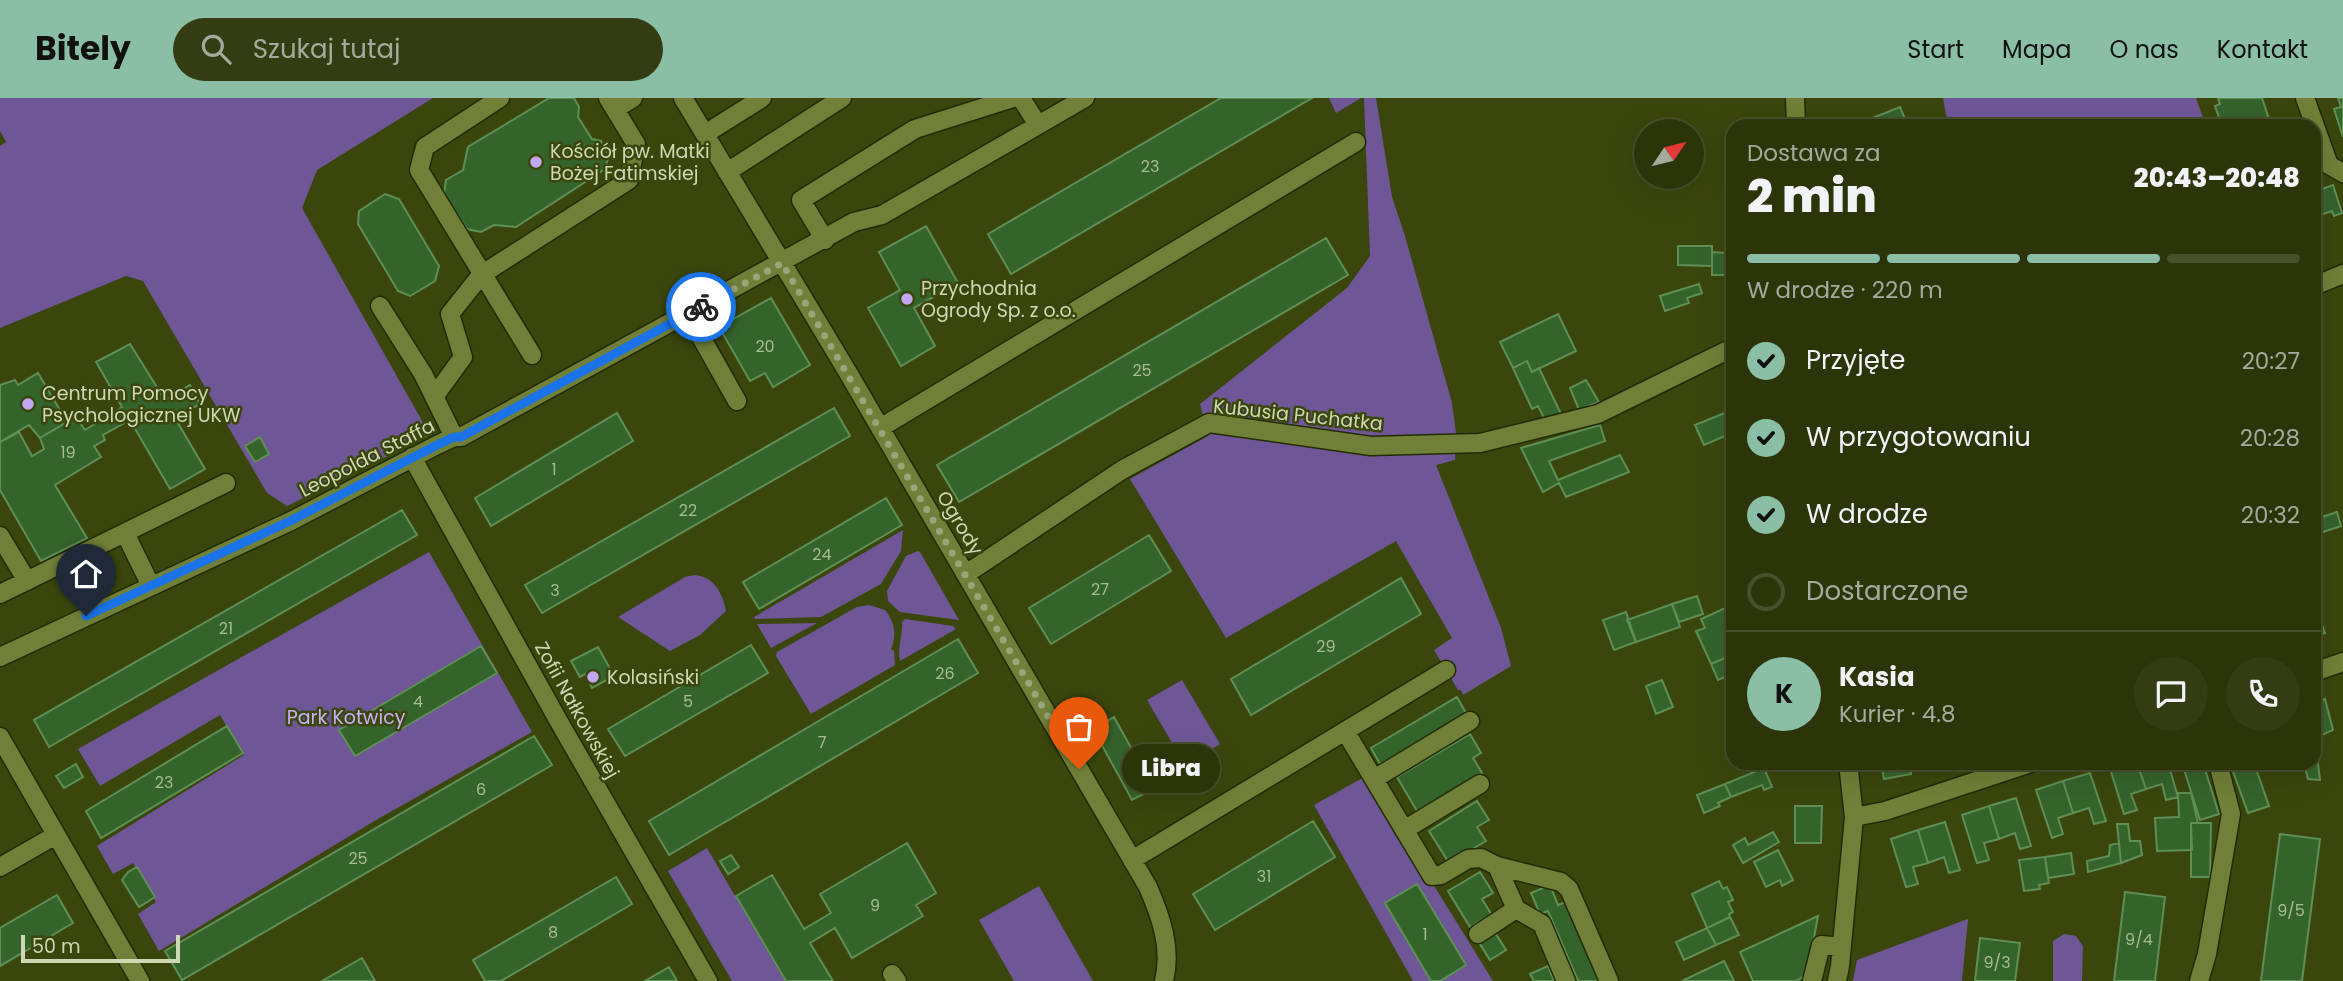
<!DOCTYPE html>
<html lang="pl">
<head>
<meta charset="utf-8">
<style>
	:root { --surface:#2c340a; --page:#343c13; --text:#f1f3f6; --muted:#a6aa9c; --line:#484f2b; --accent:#8abfa5 }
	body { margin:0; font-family:Poppins,sans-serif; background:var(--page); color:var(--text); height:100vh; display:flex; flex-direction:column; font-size:26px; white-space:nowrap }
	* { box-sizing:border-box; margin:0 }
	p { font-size:23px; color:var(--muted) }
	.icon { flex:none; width:38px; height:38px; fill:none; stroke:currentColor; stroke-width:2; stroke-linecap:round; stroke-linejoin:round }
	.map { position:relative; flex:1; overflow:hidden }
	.sheet { position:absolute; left:1726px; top:21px; width:595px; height:651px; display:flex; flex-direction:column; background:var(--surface); border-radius:21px; box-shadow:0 7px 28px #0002,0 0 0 2px var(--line) }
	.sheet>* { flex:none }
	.needle { width:46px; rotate:55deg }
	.fabs { position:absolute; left:1634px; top:21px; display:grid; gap:14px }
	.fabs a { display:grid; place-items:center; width:70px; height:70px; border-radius:50%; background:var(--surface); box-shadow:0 7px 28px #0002,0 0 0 2px var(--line); font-size:35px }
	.scale { position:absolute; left:21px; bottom:18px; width:159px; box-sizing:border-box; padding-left:7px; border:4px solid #ced8b4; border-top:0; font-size:19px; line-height:24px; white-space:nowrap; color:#ced8b4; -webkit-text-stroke:5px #3b460d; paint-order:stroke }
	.pin { position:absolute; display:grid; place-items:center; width:60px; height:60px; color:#fff; margin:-72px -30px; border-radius:50% 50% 50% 0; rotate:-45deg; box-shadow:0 0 7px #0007 }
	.pin .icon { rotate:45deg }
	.courier { position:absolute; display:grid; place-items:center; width:70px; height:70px; margin:-35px; border:5px solid #1a73e8; border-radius:50%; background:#fff; color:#222; box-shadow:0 2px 9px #0007 }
	.bubble { position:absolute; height:49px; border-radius:24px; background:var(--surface); box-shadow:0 7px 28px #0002,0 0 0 2px var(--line); font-size:23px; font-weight:800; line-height:49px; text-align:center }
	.summary em { font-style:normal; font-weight:800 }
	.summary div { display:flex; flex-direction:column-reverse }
	.summary { display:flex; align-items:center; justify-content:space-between; height:119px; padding:0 21px }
	h1 { font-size:46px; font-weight:800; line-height:52px }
	.bar { display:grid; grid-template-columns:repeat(4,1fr); gap:10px 7px; align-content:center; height:84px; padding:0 21px }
	.bar i { height:9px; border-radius:5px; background:var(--line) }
	.bar .active { background:var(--accent) }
	.bar p { grid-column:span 4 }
	.line { display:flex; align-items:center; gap:18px; padding:0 21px; border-top:2px solid var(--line) }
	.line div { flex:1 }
	.round { display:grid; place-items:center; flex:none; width:74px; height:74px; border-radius:37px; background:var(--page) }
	ol { padding:0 21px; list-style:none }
	li { display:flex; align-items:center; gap:21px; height:77px }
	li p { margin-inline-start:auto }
	li .icon { padding:7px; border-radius:50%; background:var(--accent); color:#111; stroke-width:4 }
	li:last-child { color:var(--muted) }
	li i { width:38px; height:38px; border:4px solid var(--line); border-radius:50% }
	header { display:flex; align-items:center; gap:42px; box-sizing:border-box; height:98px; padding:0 35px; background:var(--accent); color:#111 }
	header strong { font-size:33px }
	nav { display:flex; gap:38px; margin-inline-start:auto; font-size:24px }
	.search { width:490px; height:63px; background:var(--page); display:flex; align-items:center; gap:18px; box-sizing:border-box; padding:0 24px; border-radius:38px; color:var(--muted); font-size:26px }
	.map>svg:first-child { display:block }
</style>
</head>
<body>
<header>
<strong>Bitely</strong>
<div class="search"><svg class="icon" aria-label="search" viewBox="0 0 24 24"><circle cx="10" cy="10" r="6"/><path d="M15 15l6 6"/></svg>Szukaj tutaj</div>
<nav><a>Start</a><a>Mapa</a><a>O nas</a><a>Kontakt</a></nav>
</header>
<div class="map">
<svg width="2343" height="883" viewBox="0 0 2343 883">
	<rect width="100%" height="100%" fill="#3b460d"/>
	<!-- green -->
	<path fill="#6f5797" d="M 0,0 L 433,0 L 317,72 L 302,110 L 430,337 L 287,408 L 267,395 L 143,183 L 126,178 L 0,230 L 0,48 L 6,44 L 0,33 Z
		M 1329,0 L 1361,0 L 1336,15 Z
		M 1364,0 L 1376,0 L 1392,99 L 1405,138 L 1452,305 L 1456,335 L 1455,362 L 1436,367 L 1501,530 L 1511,568 L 1463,597 L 1461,592 L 1458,592 L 1434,552 L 1452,540 L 1396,443 L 1226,540 L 1130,381 L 1208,338 L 1200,306 L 1347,190 L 1370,158 Z
		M 1943,0 L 2196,0 L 2206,28 L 1948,28 Z
		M 903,432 L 901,453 L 881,486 L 821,519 L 755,521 L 754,519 Z
		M 918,453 L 920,454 L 959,522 L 900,514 L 888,503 L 887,493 L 906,458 Z
		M 429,454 L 532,634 L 376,722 L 159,853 L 138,816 L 156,804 L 133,765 L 113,776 L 97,748 L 244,657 L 220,617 L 100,688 L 78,651 Z
		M 694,477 C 714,478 723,496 726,513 L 700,537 L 670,553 L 618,519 L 685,479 Z
		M 869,507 L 885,512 C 895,525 897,536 891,551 L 894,553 L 895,567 L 811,616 L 776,558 L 777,554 L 857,509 Z
		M 905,521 L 953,528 L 956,531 L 900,563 C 897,550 903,537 902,524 Z
		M 817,525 L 771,550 L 757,526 Z
		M 1182,582 L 1220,646 L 1185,667 L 1147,602 Z
		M 1366,678 L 1493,883 L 1413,883 L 1314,707 Z
		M 707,750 L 785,883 L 732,883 L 668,773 Z
		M 1039,788 L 1093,883 L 1014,883 L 979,822 Z
		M 1968,821 L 1962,883 L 1853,883 L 1857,862 Z
		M 2064,836 L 2076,838 L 2083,848 L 2082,883 L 2053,883 L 2053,843 Z"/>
	<!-- building -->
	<path fill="#35632c" stroke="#5f8f55" stroke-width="2" d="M 549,0 L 574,0 L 579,9 L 578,19 L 592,41 L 601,43 L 609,57 L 605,71 L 516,129 L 494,127 L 481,134 L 467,131 L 444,96 L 446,82 L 463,72 L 468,49 Z
		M 1221,0 L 1312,0 L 1011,176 L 988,136 Z
		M 2218,0 L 2262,0 L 2270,24 L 2260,28 L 2222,28 L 2215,8 L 2220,6 Z
		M 2338,0 L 2343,0 L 2343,39 L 2334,11 L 2341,9 Z
		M 1900,9 L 1905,21 L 1888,28 L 1863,28 L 1862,24 Z
		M 1854,22 L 1854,28 L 1823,28 L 1823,23 Z
		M 2333,87 L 2342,115 L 2334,118 L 2332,113 L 2314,119 L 2314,94 Z
		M 385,96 L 399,101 L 439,168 L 435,183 L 410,198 L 398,193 L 358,126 L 359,113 Z
		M 926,128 L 958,185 L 914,210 L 935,248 L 901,268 L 868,210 L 900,192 L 879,154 Z
		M 1326,140 L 1348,177 L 959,404 L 937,367 Z
		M 1678,148 L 1712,148 L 1712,168 L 1678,167 Z
		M 1712,154 L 1727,155 L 1727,162 L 1731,162 L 1731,177 L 1712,177 Z
		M 1699,186 L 1702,195 L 1687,200 L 1689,205 L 1665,213 L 1660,198 Z
		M 771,200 L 810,267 L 773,289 L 765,275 L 750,283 L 719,229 Z
		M 1558,216 L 1576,253 L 1532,274 L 1527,263 L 1513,270 L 1500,244 Z
		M 130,246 L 165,302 L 190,287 L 200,306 L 175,320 L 205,371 L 170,391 L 130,322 L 103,337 L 105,342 L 94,348 L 101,359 L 55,387 L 87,440 L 41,463 L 0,392 L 0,344 L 19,334 L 32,358 L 44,351 L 40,340 L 67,324 L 76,319 L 85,332 L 122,309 L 96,264 Z
		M 1527,263 L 1532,274 L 1539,270 L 1561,316 L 1546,324 L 1538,308 L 1532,311 L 1513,270 Z
		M 38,275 L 67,324 L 40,340 L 29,327 L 0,344 L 0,287 L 15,282 L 18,287 Z
		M 1586,282 L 1599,304 L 1579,312 L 1570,290 Z
		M 834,310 L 850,338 L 542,515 L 525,487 Z
		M 1732,312 L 1732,335 L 1704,347 L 1695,327 Z
		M 617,315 L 633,343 L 491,428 L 475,400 Z
		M 1600,327 L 1605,343 L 1549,363 L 1558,382 L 1620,357 L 1629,374 L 1566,399 L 1559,385 L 1543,394 L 1521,350 Z
		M 260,339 L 269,356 L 255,364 L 245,348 Z
		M 886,400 L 902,427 L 759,511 L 743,484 Z
		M 402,412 L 417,437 L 49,649 L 34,622 Z
		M 2337,414 L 2341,428 L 2320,435 L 2316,421 Z
		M 1149,437 L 1171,473 L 1051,546 L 1029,510 Z
		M 1401,480 L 1421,516 L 1251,617 L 1231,581 Z
		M 1697,498 L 1703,516 L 1679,524 L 1672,506 Z
		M 1672,506 L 1680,529 L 1636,544 L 1627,522 Z
		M 1732,507 L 1732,557 L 1711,566 L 1696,533 L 1705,530 L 1701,521 Z
		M 2315,507 L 2325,535 L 2314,538 L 2314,508 Z
		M 1626,514 L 1636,544 L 1614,552 L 1603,522 Z
		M 958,541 L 978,575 L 669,757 L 649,723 Z
		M 751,547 L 768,575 L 625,658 L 608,631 Z
		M 481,548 L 497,575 L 355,658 L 339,632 Z
		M 598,549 L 614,578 L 592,590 L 585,576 L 580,579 L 571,563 Z
		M 1732,557 L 1732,576 L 1718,582 L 1711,566 Z
		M 1662,582 L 1673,609 L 1656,616 L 1646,588 Z
		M 1457,599 L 1466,615 L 1380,666 L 1371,650 Z
		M 2325,601 L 2333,632 L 2315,640 L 2320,682 L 2308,681 L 2304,665 L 2314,665 L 2314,604 Z
		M 1114,619 L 1140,666 L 1134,669 L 1147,694 L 1132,702 L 1093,631 Z
		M 227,628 L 243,655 L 101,740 L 86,713 Z
		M 1470,636 L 1481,655 L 1473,660 L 1482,675 L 1417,713 L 1397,679 Z
		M 534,638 L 552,667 L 182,882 L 165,853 Z
		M 1881,665 L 1909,665 L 1911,676 L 1884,681 Z
		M 2117,665 L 2137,665 L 2146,691 L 2131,696 L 2137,712 L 2124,716 L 2109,667 Z
		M 2137,665 L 2168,665 L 2178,699 L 2166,702 L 2162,686 L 2146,691 Z
		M 2182,665 L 2203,665 L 2219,716 L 2200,722 Z
		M 2230,665 L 2254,665 L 2269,708 L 2248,715 Z
		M 76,666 L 83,679 L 64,690 L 56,678 Z
		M 1764,670 L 1772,689 L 1764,692 L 1762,687 L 1731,699 L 1725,686 Z
		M 2090,675 L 2106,723 L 2094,726 L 2089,710 L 2073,715 L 2063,683 Z
		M 2063,683 L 2073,715 L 2058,720 L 2063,736 L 2052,740 L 2036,692 Z
		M 1725,686 L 1731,699 L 1718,705 L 1720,708 L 1704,715 L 1697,697 Z
		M 2178,695 L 2191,695 L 2198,725 L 2191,725 L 2192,752 L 2157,753 L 2155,720 L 2179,719 Z
		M 2016,700 L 2031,748 L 2020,751 L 2015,735 L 1999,741 L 1989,708 Z
		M 1477,703 L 1489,722 L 1477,729 L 1486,743 L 1449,765 L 1429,733 Z
		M 1795,708 L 1822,708 L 1821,745 L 1795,745 Z
		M 1989,708 L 1999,741 L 1984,745 L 1989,762 L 1977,765 L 1962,717 Z
		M 1313,723 L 1335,759 L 1215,832 L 1193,796 Z
		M 1945,724 L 1960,772 L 1949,775 L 1944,759 L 1928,765 L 1918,732 Z
		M 2191,725 L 2211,725 L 2210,779 L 2191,779 Z
		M 2117,726 L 2128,726 L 2130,743 L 2140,743 L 2142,757 L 2121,765 Z
		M 1918,732 L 1928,765 L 1913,769 L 1918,786 L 1906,789 L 1891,741 Z
		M 1773,734 L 1779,744 L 1743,765 L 1733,747 L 1745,740 L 1748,747 Z
		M 2280,736 L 2320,741 L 2302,883 L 2261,883 Z
		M 907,745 L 936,795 L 916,807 L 923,818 L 852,860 L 835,830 L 810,845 L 833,883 L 786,883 L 736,798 L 772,777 L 804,831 L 831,815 L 820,796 Z
		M 2119,745 L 2121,765 L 2088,774 L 2087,763 L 2109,758 L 2110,747 Z
		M 1778,752 L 1793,782 L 1782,788 L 1780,782 L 1766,789 L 1754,764 Z
		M 2071,755 L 2074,776 L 2048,780 L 2045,759 Z
		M 731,757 L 739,769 L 728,776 L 720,763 Z
		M 2045,759 L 2049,785 L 2039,787 L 2040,791 L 2024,793 L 2019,762 Z
		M 137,769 L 155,799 L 139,809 L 122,782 L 128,774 Z
		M 1480,774 L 1493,795 L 1482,801 L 1491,816 L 1470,829 L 1448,793 Z
		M 616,779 L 632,806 L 501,883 L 485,883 L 473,862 Z
		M 1719,783 L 1723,791 L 1727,789 L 1733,802 L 1728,804 L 1733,814 L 1729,816 L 1730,819 L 1707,830 L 1692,796 Z
		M 1417,786 L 1466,867 L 1440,883 L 1431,883 L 1385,805 Z
		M 1550,787 L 1558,807 L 1566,804 L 1600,883 L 1578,883 L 1548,813 L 1540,816 L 1531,795 Z
		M 2125,794 L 2165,799 L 2155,883 L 2114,883 Z
		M 57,797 L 73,825 L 0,868 L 0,830 Z
		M 1818,818 L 1807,877 L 1796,883 L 1753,883 L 1740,854 Z
		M 1730,819 L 1739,837 L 1716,847 L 1707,830 Z
		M 1707,830 L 1716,847 L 1684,862 L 1676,844 Z
		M 1494,833 L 1506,852 L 1490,862 L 1478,843 Z
		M 1980,840 L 2020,845 L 2015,883 L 1975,883 Z
		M 362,860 L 375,883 L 322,883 Z
		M 1724,863 L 1734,883 L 1682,883 Z
		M 1548,868 L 1554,883 L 1534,883 L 1530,876 Z
		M 669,869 L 677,883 L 645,883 Z"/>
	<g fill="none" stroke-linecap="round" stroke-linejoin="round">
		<defs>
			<path id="minor" d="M 500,0 L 425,49 L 419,72 L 532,257
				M 683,0 L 847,273 L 1148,789 C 1161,819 1172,850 1164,883
				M 1021,0 L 1038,27
				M 1795,0 L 1796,28
				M 2305,0 L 2329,67 L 2343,75
				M 615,11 L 633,0
				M 705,36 L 762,0
				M 727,74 L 842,0
				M 825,142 L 801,102 L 915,31 L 1013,0
				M 2314,188 L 2343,176
				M 380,208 L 423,276 L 454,339
				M 688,216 L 737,303
				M 434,299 L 463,259 L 450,216 L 481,177 L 629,82 L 636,46 L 608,0
				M 880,330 L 1356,44
				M 412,359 L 558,622 L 708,883
				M 125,435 L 151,488
				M 0,438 L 27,483
				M 966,476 L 1122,372 L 1209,325 L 1371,348 L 1480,345 L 1598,316 L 1732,250
				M 0,496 L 226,385
				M 0,559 L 291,423 L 437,347 L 454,339 L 461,339 L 854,124 L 882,117 L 1085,0
				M 2314,574 L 2343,564
				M 1345,633 L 1432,778 L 1441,777 L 1468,761 L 1481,760 L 1497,768 L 1561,784 L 1569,791 L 1609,883
				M 0,639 L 140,883
				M 1374,681 L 1470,623
				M 1854,719 L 1885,713 L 2031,665
				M 1404,732 L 1480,686
				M 1132,762 L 1446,572
				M 1497,768 L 1516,811 L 1542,826 L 1566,883
				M 0,769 L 56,737
				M 1478,836 L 1516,811
				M 892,876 L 897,883
				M 1812,883 L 1821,847 L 1842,849
				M 1837,883 L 1840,868 L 1854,719 L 1848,665
				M 2199,883 L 2207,856 L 2231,716 L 2218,665"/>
		</defs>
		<!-- minor casing -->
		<use href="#minor" stroke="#232b04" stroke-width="21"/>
		<!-- minor -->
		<use href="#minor" stroke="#708038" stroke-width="18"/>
	</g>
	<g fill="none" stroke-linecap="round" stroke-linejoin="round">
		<!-- done -->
		<path stroke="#9ba57a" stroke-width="7" stroke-dasharray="0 12.6" d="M 701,209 L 782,165 L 1079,671"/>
		<!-- route -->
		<path stroke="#1a73e8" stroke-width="9" d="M 86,518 L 290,423 L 437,347 L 454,339 L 461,339 L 701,209"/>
	</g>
	<!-- markers -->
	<g fill="#c2a8f2" stroke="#3b460d" stroke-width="2.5">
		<circle cx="536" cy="64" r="7"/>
		<circle cx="907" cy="201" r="7"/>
		<circle cx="28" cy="306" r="7"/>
		<circle cx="593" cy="579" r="7"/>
	</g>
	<g text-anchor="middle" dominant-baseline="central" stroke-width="5" stroke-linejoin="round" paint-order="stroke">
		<!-- number labels -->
		<g font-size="16" fill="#a8bb92">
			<text x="1150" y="68">23</text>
			<text x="765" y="248">20</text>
			<text x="1142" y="272">25</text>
			<text x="68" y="354">19</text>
			<text x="554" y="371">1</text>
			<text x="688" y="412">22</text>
			<text x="822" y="456">24</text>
			<text x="1100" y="491">27</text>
			<text x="555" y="492">3</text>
			<text x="226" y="530">21</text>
			<text x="1326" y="548">29</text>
			<text x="945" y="575">26</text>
			<text x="418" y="603">4</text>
			<text x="688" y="603">5</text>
			<text x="822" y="644">7</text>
			<text x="164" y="684">23</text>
			<text x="481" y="691">6</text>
			<text x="358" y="760">25</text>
			<text x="1264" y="778">31</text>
			<text x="875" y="807">9</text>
			<text x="2291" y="812">9/5</text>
			<text x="553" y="834">8</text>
			<text x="1425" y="836">1</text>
			<text x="2139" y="841">9/4</text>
			<text x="1997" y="864">9/3</text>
		</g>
		<!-- poi labels -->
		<g font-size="19" fill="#ced8b4" stroke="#3b460d" text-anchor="start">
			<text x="550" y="53">Kościół pw. Matki<tspan x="550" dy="22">Bożej Fatimskiej</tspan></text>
			<text x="921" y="190">Przychodnia<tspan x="921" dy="22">Ogrody Sp. z o.o.</tspan></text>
			<text x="42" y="295">Centrum Pomocy<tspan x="42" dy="22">Psychologicznej UKW</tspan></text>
			<text x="607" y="579">Kolasiński</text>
		</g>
		<!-- street labels -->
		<g font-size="19" fill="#ced8b4" stroke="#3b460d">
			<text transform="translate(1298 317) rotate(6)">Kubusia Puchatka</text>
			<text transform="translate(367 360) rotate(-27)">Leopolda Staffa</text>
			<text transform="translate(960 425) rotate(59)">Ogrody</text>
			<text transform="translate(577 612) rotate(61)">Zofii Nałkowskiej</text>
		</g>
		<!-- park labels -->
		<g font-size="19" fill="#c9b1f5" stroke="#3b460d">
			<text x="346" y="619">Park Kotwicy</text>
		</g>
	</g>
</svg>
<div class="fabs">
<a><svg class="needle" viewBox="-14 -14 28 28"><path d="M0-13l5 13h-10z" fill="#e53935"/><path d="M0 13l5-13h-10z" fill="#a6aa9c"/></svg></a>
</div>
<div class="scale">50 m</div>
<div class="pin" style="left:1079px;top:671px;background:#ea580c"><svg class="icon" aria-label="bag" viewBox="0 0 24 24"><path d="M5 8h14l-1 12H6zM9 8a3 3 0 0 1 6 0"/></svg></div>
<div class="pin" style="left:86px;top:518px;background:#1f2937"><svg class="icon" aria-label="home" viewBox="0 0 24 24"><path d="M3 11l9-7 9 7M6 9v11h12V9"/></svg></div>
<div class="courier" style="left:701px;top:209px"><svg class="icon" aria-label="bike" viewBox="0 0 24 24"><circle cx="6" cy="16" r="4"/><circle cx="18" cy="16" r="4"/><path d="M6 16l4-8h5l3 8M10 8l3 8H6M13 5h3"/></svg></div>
<div class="bubble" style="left:1122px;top:646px;width:98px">Libra</div>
<section class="sheet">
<div class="summary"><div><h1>2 min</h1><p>Dostawa za</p></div><em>20:43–20:48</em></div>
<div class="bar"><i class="active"></i><i class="active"></i><i class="active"></i><i></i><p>W drodze · 220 m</p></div>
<ol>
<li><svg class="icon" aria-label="check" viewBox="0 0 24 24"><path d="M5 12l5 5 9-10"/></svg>Przyjęte<p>20:27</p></li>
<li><svg class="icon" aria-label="check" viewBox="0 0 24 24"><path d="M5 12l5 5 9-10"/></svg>W przygotowaniu<p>20:28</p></li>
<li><svg class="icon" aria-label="check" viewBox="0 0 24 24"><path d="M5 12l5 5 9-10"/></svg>W drodze<p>20:32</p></li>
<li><i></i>Dostarczone</li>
</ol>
<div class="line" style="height:126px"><b class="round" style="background:var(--accent);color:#111">K</b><div><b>Kasia</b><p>Kurier · 4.8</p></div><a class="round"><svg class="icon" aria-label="chat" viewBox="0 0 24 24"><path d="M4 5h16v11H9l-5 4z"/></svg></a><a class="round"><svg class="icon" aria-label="phone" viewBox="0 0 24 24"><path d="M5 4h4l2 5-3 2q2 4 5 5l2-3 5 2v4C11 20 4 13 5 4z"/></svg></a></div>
</section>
</div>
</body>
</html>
